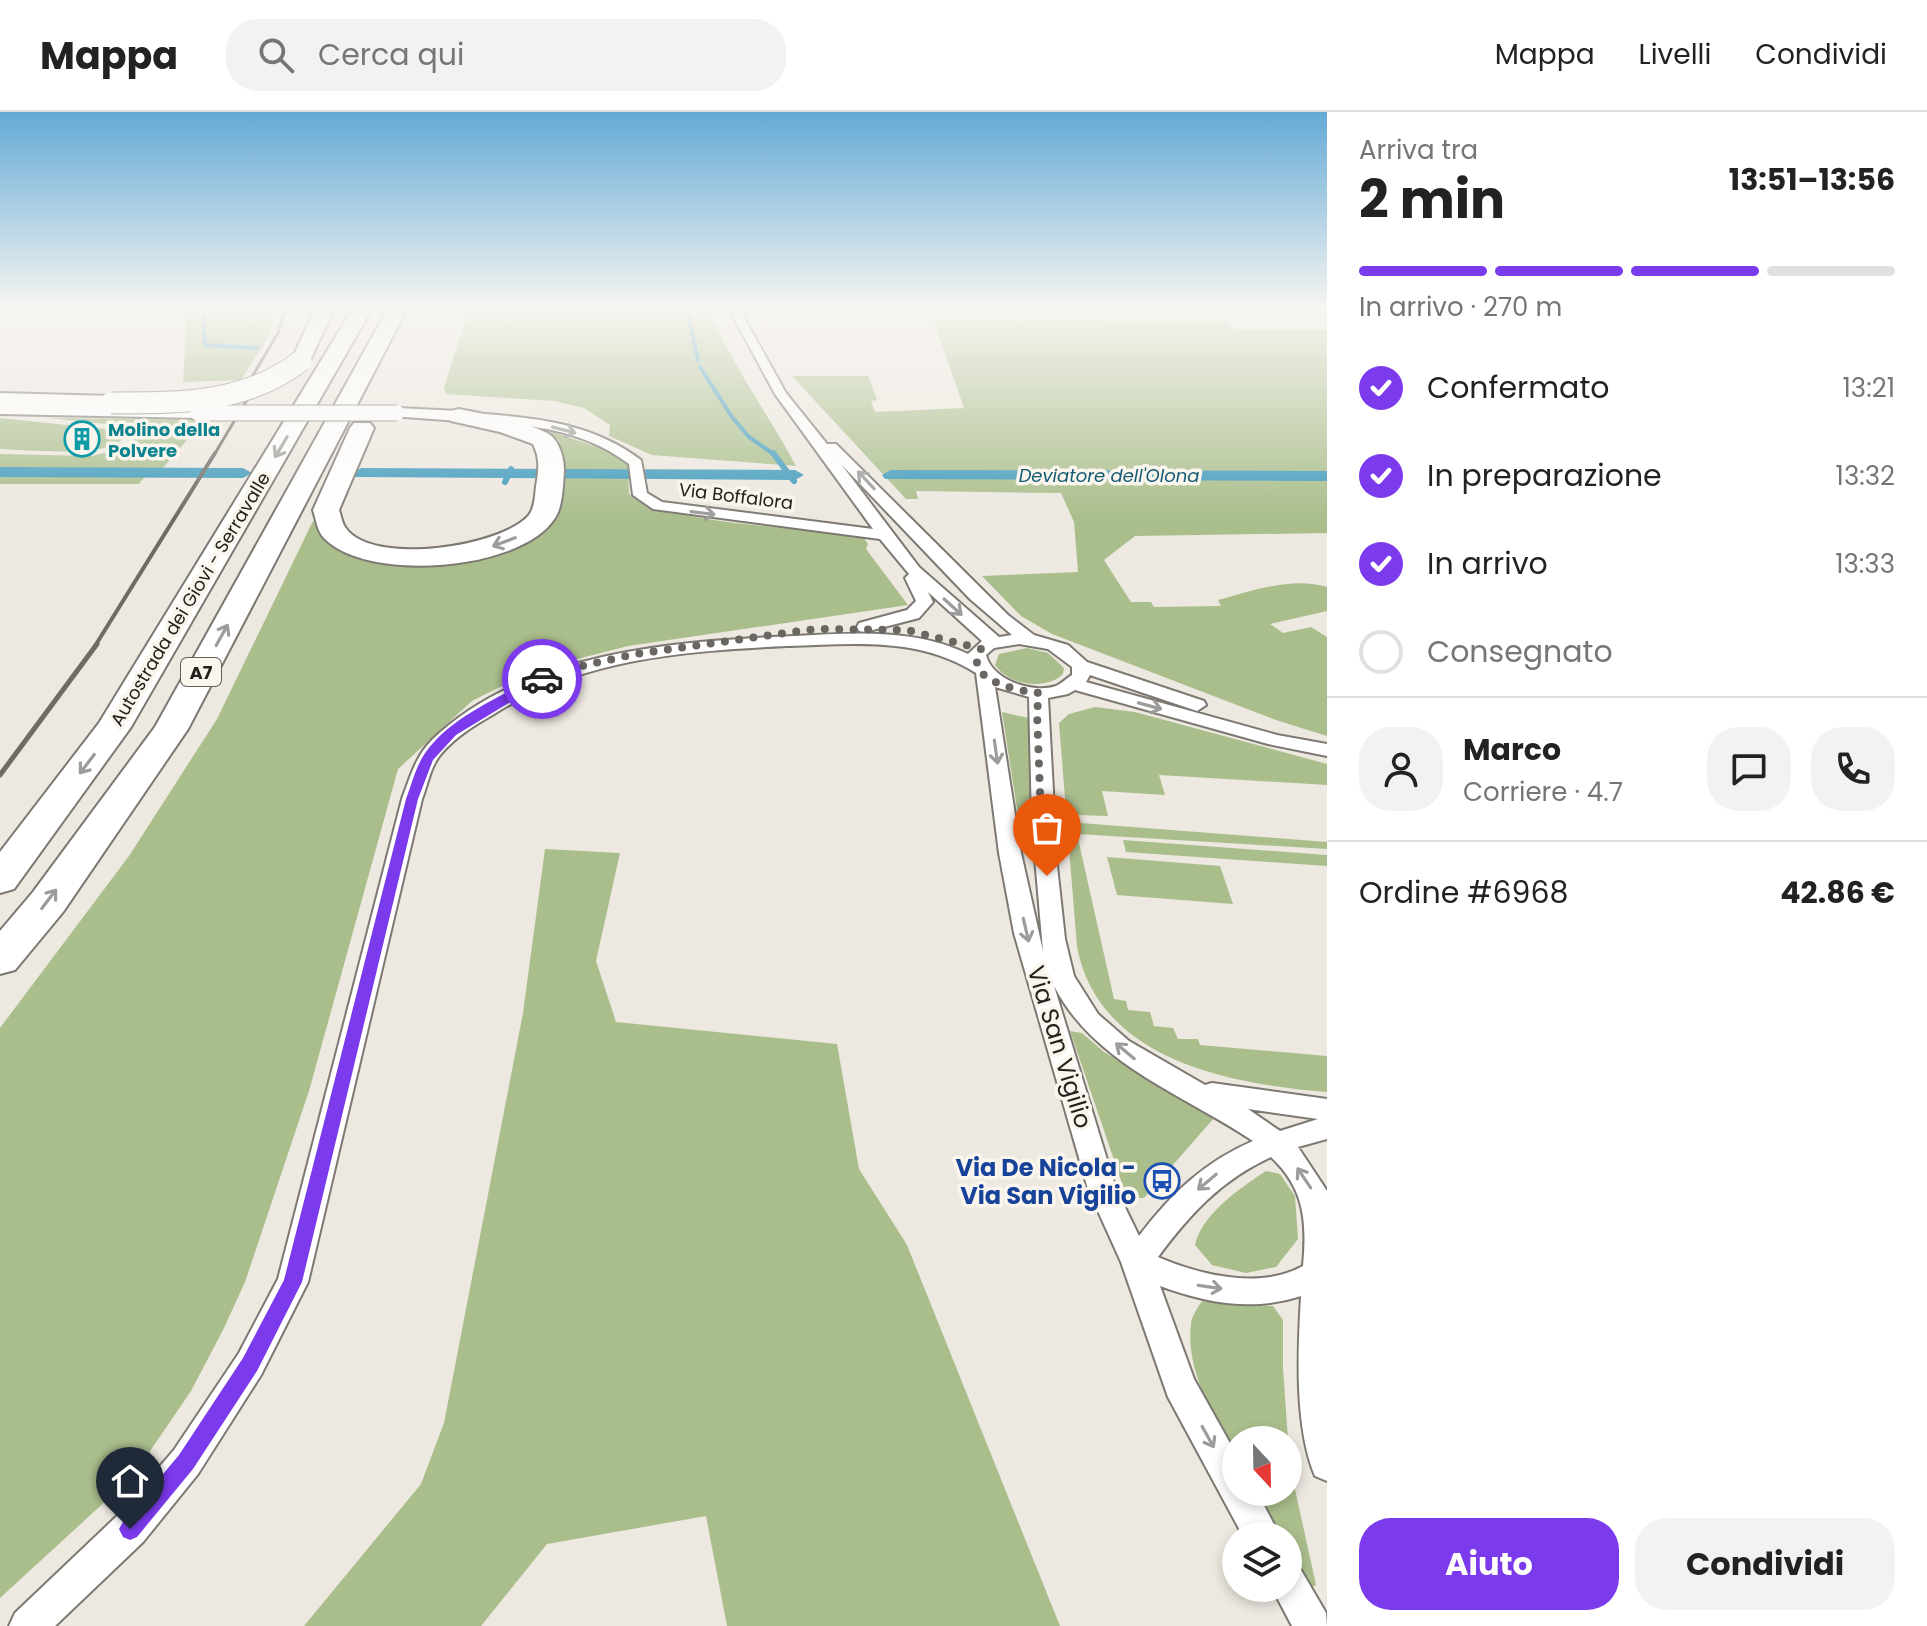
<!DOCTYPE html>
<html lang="it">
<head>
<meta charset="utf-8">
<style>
	:root { --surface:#fff; --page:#f2f2f2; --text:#222; --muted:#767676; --line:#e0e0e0; --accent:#7c3aed }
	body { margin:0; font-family:Poppins,sans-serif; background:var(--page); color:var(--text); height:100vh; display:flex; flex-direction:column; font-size:30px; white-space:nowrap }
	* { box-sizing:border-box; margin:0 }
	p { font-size:26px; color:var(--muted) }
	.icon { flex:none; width:44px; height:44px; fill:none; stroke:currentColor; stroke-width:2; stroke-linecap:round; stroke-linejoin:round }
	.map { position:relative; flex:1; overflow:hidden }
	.drawer { display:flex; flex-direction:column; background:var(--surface); width:600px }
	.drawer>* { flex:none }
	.needle { width:52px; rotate:158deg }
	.controls { position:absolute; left:1222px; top:1314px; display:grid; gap:16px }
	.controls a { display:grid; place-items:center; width:80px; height:80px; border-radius:50%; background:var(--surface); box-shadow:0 4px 12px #0003; font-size:40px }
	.pin { position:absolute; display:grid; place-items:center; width:68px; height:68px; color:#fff; margin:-82px -34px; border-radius:50% 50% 50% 0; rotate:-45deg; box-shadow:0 0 8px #0007 }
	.pin .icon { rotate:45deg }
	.courier { position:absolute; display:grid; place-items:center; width:80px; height:80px; margin:-40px; border:6px solid #7c3aed; border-radius:50%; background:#fff; color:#222; box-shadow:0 2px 10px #0007 }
	.summary em { font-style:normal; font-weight:700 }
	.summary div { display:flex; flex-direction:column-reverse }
	.summary { display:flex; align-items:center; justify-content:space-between; height:136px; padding:0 32px }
	h1 { font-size:52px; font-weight:700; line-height:60px }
	.bar { display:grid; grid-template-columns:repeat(4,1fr); gap:12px 8px; align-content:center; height:96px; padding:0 32px }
	.bar i { height:10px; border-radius:6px; background:var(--line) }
	.bar .selected { background:var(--accent) }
	.bar p { grid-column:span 4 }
	.line { display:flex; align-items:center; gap:20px; padding:0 32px; border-top:2px solid var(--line) }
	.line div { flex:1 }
	.round { display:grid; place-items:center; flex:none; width:84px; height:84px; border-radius:32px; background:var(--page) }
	ol { padding:0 32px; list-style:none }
	li { display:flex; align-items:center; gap:24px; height:88px }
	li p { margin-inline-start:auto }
	li .icon { padding:8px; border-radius:50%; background:var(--accent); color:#fff; stroke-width:4 }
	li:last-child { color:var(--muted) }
	li i { width:44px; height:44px; border:4px solid var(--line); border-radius:50% }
	.cta { display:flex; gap:16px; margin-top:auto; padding:16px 32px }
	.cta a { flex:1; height:92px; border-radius:32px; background:var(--accent); color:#fff; font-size:32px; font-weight:700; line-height:92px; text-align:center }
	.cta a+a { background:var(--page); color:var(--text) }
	header { display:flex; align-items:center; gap:48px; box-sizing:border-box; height:112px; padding:0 40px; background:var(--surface); border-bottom:2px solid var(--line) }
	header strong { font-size:38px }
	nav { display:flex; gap:44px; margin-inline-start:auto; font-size:28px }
	.search { width:560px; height:72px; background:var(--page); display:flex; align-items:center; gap:20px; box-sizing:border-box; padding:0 28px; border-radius:32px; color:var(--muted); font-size:30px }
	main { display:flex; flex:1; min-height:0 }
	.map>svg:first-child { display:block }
</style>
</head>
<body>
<header>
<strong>Mappa</strong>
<div class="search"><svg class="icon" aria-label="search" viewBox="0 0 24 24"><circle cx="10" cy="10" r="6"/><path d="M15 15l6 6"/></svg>Cerca qui</div>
<nav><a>Mappa</a><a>Livelli</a><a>Condividi</a></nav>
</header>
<main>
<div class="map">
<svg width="1327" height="1514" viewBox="0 0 1327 1514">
	<rect width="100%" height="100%" fill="#ede8e0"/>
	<!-- green -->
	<path fill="#aabe8c" d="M 187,195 L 278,195 L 267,227 L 241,268 L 183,270 Z
		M 469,195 L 708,195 C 731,252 767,300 796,354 L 652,343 L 609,324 L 610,313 L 584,296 L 554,289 L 446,282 L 444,276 Z
		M 933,207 L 1226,209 L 1236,218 L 1327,218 L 1327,421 L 1135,424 L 1104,448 L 1131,490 L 1151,490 L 1154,495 L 1221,494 L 1218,488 C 1252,479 1292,464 1327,475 L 1327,499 L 1270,512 L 1283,521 L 1311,515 L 1327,525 L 1327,624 L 1276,608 L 1052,522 L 1021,504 L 982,464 L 1078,460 L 1074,410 L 1061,381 L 916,379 L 918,387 L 906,387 L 792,264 L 868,264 L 877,288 L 871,289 L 875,300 L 964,296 Z
		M 0,306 L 115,318 L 121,321 L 123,326 C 111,346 24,338 0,337 Z
		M 48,306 L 204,308 L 162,357 L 0,357 L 0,342 L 92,344 L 129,335 L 135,326 L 133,320 L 125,314 Z
		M 547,318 L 621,343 L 628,353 L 629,382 C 663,412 811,417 861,422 L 868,432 L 866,437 L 908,493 L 628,534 L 534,558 L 472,589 L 398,657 L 309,979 L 245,1170 L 223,1218 L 191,1279 L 133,1364 L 0,1486 L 0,916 L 129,744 L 217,607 L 313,409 L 323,421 L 354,441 L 518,433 L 562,359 L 559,329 Z
		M 0,362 L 147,362 L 139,372 L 0,372 Z
		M 1027,536 L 1048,541 L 1064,556 L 1063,562 C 1046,579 1008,573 995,553 L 999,542 Z
		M 1095,595 L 1135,600 L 1327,652 L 1327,673 L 1159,663 L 1165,683 L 1102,679 L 1108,704 L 1078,703 L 1080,711 L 1327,730 L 1327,737 L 1077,722 L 1114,887 L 1126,889 L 1128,898 L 1150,900 L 1154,914 L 1173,916 L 1178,927 L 1198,927 L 1200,933 L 1327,944 L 1327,980 C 1231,972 1099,949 1077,835 L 1059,611 L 1069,602 Z
		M 1002,600 L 1028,606 L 1033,730 L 1029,734 L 1022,729 Z
		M 1123,728 L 1327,743 L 1327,754 L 1126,740 Z
		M 545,737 L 620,741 L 596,849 L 616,910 L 837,932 L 859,1057 L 907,1133 L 1060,1514 L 727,1514 L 706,1404 L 547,1432 L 481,1514 L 304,1514 L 421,1372 L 444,1311 L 523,901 Z
		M 1107,745 L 1220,754 L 1233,792 L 1117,783 Z
		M 1070,919 L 1082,921 L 1104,940 L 1214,1006 L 1144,1086 L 1127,1086 Z
		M 1266,1059 L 1280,1062 L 1295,1084 L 1298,1127 L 1276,1155 L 1246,1161 L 1212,1153 L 1195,1133 C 1202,1102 1240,1076 1266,1059 Z
		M 1202,1189 L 1273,1194 L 1283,1208 L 1283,1256 L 1288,1328 L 1236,1328 L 1236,1347 C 1215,1307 1185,1259 1191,1211 C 1192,1204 1198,1195 1202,1189 Z
		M 1288,1329 L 1291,1359 L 1316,1473 L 1309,1477 L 1288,1441 L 1288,1424 L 1278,1424 L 1253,1380 L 1288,1380 Z"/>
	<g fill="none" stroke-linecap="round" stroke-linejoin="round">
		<!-- stream-far1 -->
		<path stroke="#3f9abc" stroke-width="4" d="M 203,195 L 205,233 L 257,236
			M 688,203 L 698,248
			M 700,255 L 732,305 L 749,325 L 775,343"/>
		<!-- stream -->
		<path stroke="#3f9abc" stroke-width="6" d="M 773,341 L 794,369
			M 505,370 L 511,357"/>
		<!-- canal -->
		<path fill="#3f9abc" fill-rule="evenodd" d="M 0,355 L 243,356 L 252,361 L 243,366 L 0,365 Z
			M 361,356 L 795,358 L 804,363 L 795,368 L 355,365 L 352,361 Z
			M 891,358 L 1327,359 L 1327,369 L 885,367 L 882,363 Z"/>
		<defs>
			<path id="minor" d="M 728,195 L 738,195 L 786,281 L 827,332 L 836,332 L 1008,503 L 1034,523 L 1068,533 L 1087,550 L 1204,589 L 1206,593 L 1197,599 L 1090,563 L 1086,570 L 1277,623 L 1327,632 L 1327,644 L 1268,632 L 1075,578 L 1068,582 L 1048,586 L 1057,754 L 1065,827 L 1074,864 L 1098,902 L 1129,929 L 1205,973 L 1212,971 L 1327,987 L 1327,1027 L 1298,1035 L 1327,1079 L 1327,1369 L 1315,1364 C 1294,1314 1298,1237 1301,1184 C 1252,1200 1207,1191 1160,1174 L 1194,1267 L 1236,1342 L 1236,1380 L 1257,1380 L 1280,1424 L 1243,1424 L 1168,1285 L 1121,1150 L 1088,1077 L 1014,821 L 999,741 L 976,561 C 919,524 852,532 787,534 C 685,539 583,546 494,602 C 475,613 455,625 441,642 C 430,655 428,672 422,687 L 308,1170 L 261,1263 L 198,1362 L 143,1430 L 55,1514 L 9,1514 L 15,1501 L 117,1404 L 174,1338 L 239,1241 L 278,1167 L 402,687 C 410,666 415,645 432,628 C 523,540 675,529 794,524 C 852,521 914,516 968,542 L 982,529 L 928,480 L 933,490 L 919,506 L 865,520 L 859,519 L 857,515 L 859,511 L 907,498 L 916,489 L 905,466 L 909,462 L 880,427 L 653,397 L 633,383 L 629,352 C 587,320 537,313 485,310 L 479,306 L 485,302 C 541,306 595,313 641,348 L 647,381 L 662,390 L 873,417 L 775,282 ZM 841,352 L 970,487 L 1012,523 L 999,525 L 919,455 ZM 1019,532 L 1048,537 L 1072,555 L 1072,563 C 1067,566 1061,572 1056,574 C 1033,582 992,568 986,543 L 994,536 ZM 995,575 L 1029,585 L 1032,710 L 1043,839 L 1021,741 ZM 1054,874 C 1095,953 1183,982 1253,1029 C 1204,1050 1171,1082 1139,1124 L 1116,1077 ZM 1248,997 L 1318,1007 L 1280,1019 ZM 1271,1045 C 1305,1077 1307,1110 1303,1154 C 1260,1178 1200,1163 1158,1145 C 1190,1102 1221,1068 1271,1045 Z
				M 1288,1453 L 1301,1458 L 1326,1501 L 1327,1514 L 1292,1514 L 1272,1476 L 1288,1476 Z"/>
			<path id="tertiary" d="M 0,292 L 198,296 L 206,301 L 198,306 L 0,302 Z
				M 397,296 L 459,299 L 467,304 L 459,309 L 391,304 L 391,298 Z"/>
			<path id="motorway" d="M 316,195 L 335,195 L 308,253 L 294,253 L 291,249 Z
				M 354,195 L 373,195 L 131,615 L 14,777 L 0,781 L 0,740 L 99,611 Z
				M 389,195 L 408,195 L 188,617 L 63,800 L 15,858 L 0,862 L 0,819 L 33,780 L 155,615 Z
				M 0,281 L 111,284 L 122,291 L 111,298 L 0,295 Z
				M 459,297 C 488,303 521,307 547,321 C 559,327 564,346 564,358 C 563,372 563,394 555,406 C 522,459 366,471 324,426 C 317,419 316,407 313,398 L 350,316 L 354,311 L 370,311 L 374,316 L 339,398 C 341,403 342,411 345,415 C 371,455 502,435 529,403 C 535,395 535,383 536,374 C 539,358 540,346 533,332 L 500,320 L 451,309 L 448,304 L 451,299 Z"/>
		</defs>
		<!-- minor casing -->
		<use href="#minor" stroke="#7d7872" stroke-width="4"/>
		<!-- tertiary casing -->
		<use href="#tertiary" stroke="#7d7872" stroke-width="4"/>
		<!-- motorway casing -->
		<use href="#motorway" stroke="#7d7872" stroke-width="4"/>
		<!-- minor -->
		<use href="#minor" fill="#fff" fill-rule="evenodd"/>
		<!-- tertiary -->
		<use href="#tertiary" fill="#fff" fill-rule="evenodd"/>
		<!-- motorway -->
		<use href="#motorway" fill="#fff" fill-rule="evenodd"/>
		<!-- rail-far2 -->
		<path stroke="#6f6c67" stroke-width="3" d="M 249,270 L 278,221 L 286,195
			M 214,343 L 248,286"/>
		<!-- rail-far1 -->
		<path stroke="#6f6c67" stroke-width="4" d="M 95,534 L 215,341"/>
		<!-- rail -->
		<path stroke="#6f6c67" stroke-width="5" d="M 0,663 L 97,532"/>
		<defs>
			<path id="tertiary-bridge" d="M 198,301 L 397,301"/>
			<path id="motorway-bridge" d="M 111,291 C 179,291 245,292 301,249"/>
		</defs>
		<!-- tertiary-bridge casing -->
		<use href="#tertiary-bridge" stroke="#7d7872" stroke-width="17" stroke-linecap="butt"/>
		<!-- motorway-bridge casing -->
		<use href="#motorway-bridge" stroke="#7d7872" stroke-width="23" stroke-linecap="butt"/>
		<!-- tertiary-bridge -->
		<use href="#tertiary-bridge" stroke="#fff" stroke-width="15"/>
		<!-- motorway-bridge -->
		<use href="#motorway-bridge" stroke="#fff" stroke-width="21"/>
	</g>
	<!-- one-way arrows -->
	<defs><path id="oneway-shaft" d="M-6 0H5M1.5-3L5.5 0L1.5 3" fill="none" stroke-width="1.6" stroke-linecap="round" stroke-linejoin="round" transform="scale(2)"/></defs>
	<g stroke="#9c9c9a">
		<use href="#oneway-shaft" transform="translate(564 318) rotate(14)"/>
		<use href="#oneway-shaft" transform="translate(281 335) rotate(121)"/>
		<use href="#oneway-shaft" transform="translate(866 368) rotate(-133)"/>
		<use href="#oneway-shaft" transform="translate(703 401) rotate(7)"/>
		<use href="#oneway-shaft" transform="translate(504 430) rotate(159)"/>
		<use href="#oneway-shaft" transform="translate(953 495) rotate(42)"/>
		<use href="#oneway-shaft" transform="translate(222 523) rotate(-61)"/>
		<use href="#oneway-shaft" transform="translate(1150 594) rotate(15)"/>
		<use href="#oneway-shaft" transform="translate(996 640) rotate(82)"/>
		<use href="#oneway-shaft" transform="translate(87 652) rotate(127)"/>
		<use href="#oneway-shaft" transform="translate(49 787) rotate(-53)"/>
		<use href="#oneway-shaft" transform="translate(1026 818) rotate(77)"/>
		<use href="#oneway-shaft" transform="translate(1125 939) rotate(-140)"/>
		<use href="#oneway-shaft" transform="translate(1304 1066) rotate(-124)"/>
		<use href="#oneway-shaft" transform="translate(1207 1070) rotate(140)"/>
		<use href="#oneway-shaft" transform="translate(1210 1175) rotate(8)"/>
		<use href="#oneway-shaft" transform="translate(1208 1325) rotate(61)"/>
	</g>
	<!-- sky -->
	<linearGradient id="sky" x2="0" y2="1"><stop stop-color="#64aad6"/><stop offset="0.48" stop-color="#f7f5f1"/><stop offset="1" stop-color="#f7f5f1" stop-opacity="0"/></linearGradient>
	<rect width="1327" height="407" fill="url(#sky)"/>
	<!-- route -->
	<path fill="#7c3aed" d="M 538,564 L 548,567 L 456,623 L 433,648 L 418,687 L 302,1170 L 257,1259 L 193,1357 L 137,1425 L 130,1428 L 123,1425 L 119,1417 L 123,1410 L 179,1343 L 243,1246 L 284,1168 L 406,687 C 411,674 415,658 422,646 C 445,607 500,585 538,564 Z"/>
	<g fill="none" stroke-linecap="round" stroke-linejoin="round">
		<!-- done -->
		<path stroke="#6a6763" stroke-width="8" stroke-dasharray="0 14.4" d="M 542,567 L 573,556 L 635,542 L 815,517 L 907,518 L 981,537 C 961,568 1019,579 1039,581 L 1037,600 L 1041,706 L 1047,764"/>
	</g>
	<!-- icons -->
	<defs>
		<symbol id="building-ring" viewBox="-11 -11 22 22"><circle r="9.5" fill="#faf5ed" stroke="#0f9aa8" stroke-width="1.5"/><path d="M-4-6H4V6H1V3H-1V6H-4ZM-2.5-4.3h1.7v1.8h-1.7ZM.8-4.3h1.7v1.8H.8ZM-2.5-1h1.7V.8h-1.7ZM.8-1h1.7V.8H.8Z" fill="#0f9aa8"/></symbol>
		<symbol id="bus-ring" viewBox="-11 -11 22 22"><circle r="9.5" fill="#faf5ed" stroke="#1a4fb4" stroke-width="1.5"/><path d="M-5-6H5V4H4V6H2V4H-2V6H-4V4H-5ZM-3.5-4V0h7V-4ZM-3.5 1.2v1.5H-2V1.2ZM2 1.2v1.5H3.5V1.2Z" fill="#1a4fb4"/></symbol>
	</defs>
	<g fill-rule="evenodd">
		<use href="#building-ring" x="62" y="307" width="40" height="40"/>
		<use href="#bus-ring" x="1142" y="1049" width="40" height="40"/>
	</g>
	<g text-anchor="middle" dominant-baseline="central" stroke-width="7" stroke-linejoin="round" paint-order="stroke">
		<!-- far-culture labels -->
		<g font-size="18" font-weight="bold" fill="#0d838f" stroke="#faf5ed" text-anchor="start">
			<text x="108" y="317">Molino della<tspan x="108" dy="21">Polvere</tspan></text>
		</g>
		<!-- far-water labels -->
		<g font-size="18" font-style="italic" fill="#145b74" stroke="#faf5ed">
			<text x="1109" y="363">Deviatore dell'Olona</text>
		</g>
		<!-- far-street labels -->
		<g font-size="18" fill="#24221f" stroke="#faf5ed">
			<text transform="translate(736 384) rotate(7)">Via Boffalora</text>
			<text transform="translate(190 487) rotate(-59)">Autostrada dei Giovi - Serravalle</text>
		</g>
		<!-- shield labels -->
		<rect fill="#faf5ed" stroke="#64615d" stroke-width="2" x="181" y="546" width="40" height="28" rx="6"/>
		<g font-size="18" font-weight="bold" fill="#24221f">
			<text x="201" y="560">A7</text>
		</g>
		<!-- near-street labels -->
		<g font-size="24" fill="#24221f" stroke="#faf5ed">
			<text transform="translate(1060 935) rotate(73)">Via San Vigilio</text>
		</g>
		<!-- near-transit labels -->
		<g font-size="24" font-weight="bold" fill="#164399" stroke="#faf5ed" text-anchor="end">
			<text x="1136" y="1055">Via De Nicola -<tspan x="1136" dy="28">Via San Vigilio</tspan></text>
		</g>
	</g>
</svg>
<div class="controls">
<a><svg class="needle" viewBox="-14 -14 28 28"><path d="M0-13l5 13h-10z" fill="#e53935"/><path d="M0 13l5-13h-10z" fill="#767676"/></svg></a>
<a><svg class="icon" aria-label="layers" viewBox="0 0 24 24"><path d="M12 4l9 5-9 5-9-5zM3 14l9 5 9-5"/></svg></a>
</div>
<div class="pin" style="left:1047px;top:764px;background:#ea580c"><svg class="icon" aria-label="bag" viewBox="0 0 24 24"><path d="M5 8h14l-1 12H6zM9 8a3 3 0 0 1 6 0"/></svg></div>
<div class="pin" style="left:130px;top:1417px;background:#1f2937"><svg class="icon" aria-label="home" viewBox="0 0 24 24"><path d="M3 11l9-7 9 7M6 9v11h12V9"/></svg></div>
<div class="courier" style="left:542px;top:567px"><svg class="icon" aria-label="car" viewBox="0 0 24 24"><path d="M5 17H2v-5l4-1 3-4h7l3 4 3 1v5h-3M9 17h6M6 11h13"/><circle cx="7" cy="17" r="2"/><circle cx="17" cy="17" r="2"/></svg></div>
</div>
<section class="drawer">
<div class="summary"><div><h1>2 min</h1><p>Arriva tra</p></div><em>13:51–13:56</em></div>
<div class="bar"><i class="selected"></i><i class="selected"></i><i class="selected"></i><i></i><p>In arrivo · 270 m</p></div>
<ol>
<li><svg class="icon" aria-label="check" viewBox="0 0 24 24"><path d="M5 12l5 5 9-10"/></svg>Confermato<p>13:21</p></li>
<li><svg class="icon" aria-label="check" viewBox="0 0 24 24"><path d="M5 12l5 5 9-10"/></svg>In preparazione<p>13:32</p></li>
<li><svg class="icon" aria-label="check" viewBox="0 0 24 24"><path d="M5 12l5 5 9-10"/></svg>In arrivo<p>13:33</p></li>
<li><i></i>Consegnato</li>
</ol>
<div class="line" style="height:144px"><a class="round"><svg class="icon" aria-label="person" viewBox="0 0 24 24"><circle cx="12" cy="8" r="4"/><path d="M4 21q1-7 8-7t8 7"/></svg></a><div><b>Marco</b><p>Corriere · 4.7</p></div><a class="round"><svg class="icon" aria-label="chat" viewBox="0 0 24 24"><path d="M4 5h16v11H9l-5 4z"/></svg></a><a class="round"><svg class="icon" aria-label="phone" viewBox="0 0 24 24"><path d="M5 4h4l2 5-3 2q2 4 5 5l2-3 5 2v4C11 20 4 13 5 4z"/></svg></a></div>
<div class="line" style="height:104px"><div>Ordine #6968</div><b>42.86 €</b></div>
<div class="cta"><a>Aiuto</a><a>Condividi</a></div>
</section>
</main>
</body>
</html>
